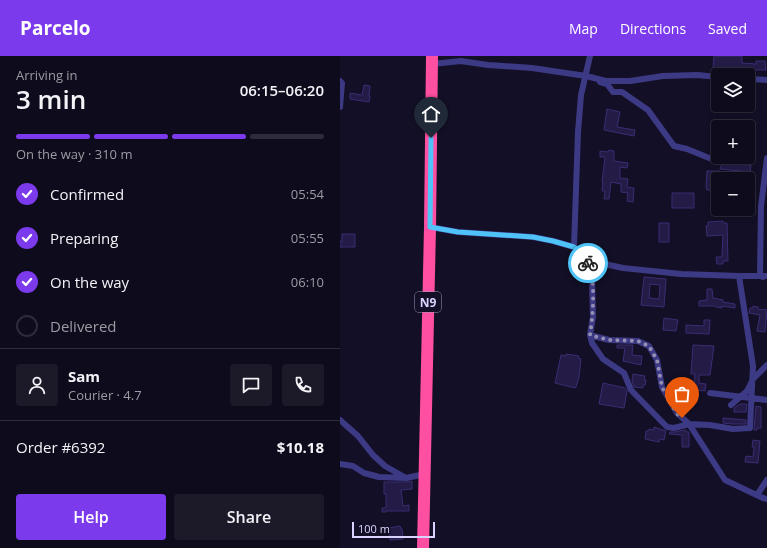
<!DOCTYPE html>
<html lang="en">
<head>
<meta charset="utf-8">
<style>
	:root { --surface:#0e0b1c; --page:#1c1929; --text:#f1f3f6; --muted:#9b9ba3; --line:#2e2b3b; --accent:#7c3aed }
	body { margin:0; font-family:"Open Sans",sans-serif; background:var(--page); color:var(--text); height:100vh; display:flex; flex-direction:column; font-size:15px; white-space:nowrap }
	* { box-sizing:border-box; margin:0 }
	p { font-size:13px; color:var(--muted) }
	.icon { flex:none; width:22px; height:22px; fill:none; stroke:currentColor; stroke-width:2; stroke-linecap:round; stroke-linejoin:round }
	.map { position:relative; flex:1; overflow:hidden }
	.sheet { display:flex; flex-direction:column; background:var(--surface); width:340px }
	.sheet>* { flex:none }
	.buttons { position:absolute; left:371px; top:12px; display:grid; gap:8px }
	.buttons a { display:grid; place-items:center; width:44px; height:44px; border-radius:4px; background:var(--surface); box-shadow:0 2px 6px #0003,0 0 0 1px var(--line); font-size:20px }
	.scale { position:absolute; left:12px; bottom:10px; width:83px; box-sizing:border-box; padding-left:4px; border:2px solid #d9d4ff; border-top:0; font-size:11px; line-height:14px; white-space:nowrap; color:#d9d4ff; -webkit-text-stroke:3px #130f26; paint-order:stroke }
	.pin { position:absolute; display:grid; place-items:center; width:34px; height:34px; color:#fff; margin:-41px -17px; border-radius:50% 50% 50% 0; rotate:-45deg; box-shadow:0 0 4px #0007 }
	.pin .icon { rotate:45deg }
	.courier { position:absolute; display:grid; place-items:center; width:40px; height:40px; margin:-20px; border:3px solid #4fc3f7; border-radius:50%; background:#fff; color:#222; box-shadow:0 1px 5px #0007 }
	.summary em { font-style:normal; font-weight:600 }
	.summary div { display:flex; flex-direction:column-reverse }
	.summary { display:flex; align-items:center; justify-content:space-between; height:68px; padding:0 16px }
	h1 { font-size:26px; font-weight:600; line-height:30px }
	.bar { display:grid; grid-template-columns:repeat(4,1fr); gap:6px 4px; align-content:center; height:48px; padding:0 16px }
	.bar i { height:5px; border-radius:3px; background:var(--line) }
	.bar .active { background:var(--accent) }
	.bar p { grid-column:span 4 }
	.line { display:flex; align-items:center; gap:10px; padding:0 16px; border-top:1px solid var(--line) }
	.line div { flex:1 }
	.round { display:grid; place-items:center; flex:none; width:42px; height:42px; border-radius:4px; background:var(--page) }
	ol { padding:0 16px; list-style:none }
	li { display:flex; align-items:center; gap:12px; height:44px }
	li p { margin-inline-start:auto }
	li .icon { padding:4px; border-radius:50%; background:var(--accent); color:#fff; stroke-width:4 }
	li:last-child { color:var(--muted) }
	li i { width:22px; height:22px; border:2px solid var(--line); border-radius:50% }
	.action { display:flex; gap:8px; margin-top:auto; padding:8px 16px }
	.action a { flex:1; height:46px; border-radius:4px; background:var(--accent); color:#fff; font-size:16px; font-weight:600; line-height:46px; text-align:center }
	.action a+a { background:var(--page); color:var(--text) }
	header { display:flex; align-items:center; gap:24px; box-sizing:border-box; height:56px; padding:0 20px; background:var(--accent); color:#fff }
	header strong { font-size:19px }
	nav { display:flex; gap:22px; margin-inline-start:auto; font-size:14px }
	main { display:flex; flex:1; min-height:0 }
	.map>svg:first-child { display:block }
</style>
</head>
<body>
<header>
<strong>Parcelo</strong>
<nav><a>Map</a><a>Directions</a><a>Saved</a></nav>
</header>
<main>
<section class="sheet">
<div class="summary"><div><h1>3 min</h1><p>Arriving in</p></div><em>06:15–06:20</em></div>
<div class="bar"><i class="active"></i><i class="active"></i><i class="active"></i><i></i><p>On the way · 310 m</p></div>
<ol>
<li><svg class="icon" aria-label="check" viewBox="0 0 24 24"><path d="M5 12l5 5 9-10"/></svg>Confirmed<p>05:54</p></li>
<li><svg class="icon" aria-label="check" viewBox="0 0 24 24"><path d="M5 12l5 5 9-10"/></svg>Preparing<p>05:55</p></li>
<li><svg class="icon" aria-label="check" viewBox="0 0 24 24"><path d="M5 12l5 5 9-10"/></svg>On the way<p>06:10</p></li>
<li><i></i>Delivered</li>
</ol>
<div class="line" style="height:72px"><a class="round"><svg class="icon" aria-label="person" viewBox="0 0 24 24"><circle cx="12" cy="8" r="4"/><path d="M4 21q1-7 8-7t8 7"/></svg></a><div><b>Sam</b><p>Courier · 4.7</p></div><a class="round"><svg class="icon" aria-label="chat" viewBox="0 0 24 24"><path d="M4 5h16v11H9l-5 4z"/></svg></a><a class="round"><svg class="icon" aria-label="phone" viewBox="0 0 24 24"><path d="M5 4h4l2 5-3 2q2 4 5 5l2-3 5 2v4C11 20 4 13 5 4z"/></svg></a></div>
<div class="line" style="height:52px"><div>Order #6392</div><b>$10.18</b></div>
<div class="action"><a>Help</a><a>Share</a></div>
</section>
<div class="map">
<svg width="427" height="492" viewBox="0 0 427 492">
	<rect width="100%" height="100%" fill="#130f26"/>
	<!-- building -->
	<path fill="#241b47" stroke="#3b2d73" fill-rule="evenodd" d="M 374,0 L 402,0 L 402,7 L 416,8 L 416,5 L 425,5 L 426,14 L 414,14 L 414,16 L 405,16 L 405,14 L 373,12 Z
		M 24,29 L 30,30 L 29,40 L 30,40 L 29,46 L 10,43 L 10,37 L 22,39 Z
		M 267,53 L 280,56 L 277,71 L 295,74 L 294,80 L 264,74 Z
		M 269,94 L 274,95 L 274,105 L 288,107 L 287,112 L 280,111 L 280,122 L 288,123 L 287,131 L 294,132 L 293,146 L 287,145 L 288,137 L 281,136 L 281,128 L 271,126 L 269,143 L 264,143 L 265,135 L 262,135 L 263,126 L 262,126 L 265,101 L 260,101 L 260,95 L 268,96 Z
		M 385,101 L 393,101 L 393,108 L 411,109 L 410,116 L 380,113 L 381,110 L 385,106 Z
		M 367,115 L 380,115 L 380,121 L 378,121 L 378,134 L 367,134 L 366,131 Z
		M 332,137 L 354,137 L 354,152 L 332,152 Z
		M 383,165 L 383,167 L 387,167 L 388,205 L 383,205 L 383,208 L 377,208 L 376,201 L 382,201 L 382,198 L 383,179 L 367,180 L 366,170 L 368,170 L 368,166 Z
		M 319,167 L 329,167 L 329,186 L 319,186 Z
		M 2,178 L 15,178 L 15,191 L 0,191 L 0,185 L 2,185 Z
		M 304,221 L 326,223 L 324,251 L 301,249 ZM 310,228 L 320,229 L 319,243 L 309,242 Z
		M 367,233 L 372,233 L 373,242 L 383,244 L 383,246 L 395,248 L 395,252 L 382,250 L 382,252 L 376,251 L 376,250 L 359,250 L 359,245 L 367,244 Z
		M 413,250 L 418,251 L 418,253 L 427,254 L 425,276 L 417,275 L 420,259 L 409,257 L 410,252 L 413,252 Z
		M 324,262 L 338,264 L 336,275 L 323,274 Z
		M 364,264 L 370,264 L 369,278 L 346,277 L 346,269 L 364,270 Z
		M 277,289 L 293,289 L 292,299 L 302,300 L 301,309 L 283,305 L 285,292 L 277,292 Z
		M 353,289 L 374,290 L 370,319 L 359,319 L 359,327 L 366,328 L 365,335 L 347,333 L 347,326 L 354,327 L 355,318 L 351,318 Z
		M 226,298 L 239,300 L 238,302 L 241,303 L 239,321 L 236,331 L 235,332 L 215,327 L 221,299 L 226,300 Z
		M 293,318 L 305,320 L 304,324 L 306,324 L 305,329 L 303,329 L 303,332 L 294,331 L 292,324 Z
		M 263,327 L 285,332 L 287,335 L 284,352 L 259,348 Z
		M 400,348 L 407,348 L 406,356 L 394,356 L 394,352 Z
		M 416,350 L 421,351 L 421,372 L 417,372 L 417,374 L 414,374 Z
		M 383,362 L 406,364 L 406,368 L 393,368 L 383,367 Z
		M 314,371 L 326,375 L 324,384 L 320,383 L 319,386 L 305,383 L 306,375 L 308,375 L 309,373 L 314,374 Z
		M 344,374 L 346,374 L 346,376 L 349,376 L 349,391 L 342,391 L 342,379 L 329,378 L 330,376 L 335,376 Z
		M 413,384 L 420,385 L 418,407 L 405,406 L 406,400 L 413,401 L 414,391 L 412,391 Z
		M 72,425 L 72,433 L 61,434 L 63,450 L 69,449 L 69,455 L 46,455 L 46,456 L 42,456 L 42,452 L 46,452 L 46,438 L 44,438 L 44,426 L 66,426 Z
		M 60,470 L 61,473 L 62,473 L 63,483 L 50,484 L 49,472 Z"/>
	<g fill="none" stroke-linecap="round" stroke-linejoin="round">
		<!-- street -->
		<path stroke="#3d3a85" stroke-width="6" d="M 92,8 L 121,5 L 148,9 L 192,12 L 246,20 L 266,25 L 290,25 L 323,20 L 357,19 L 378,21
			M 408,23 L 427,24
			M 0,25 L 2,27 L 0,51
			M 260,26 L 267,28 L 273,36 L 282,36 L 308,54 L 334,90 L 347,93 L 379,106
			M 90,171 L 118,176 L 193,181 L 213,185 L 234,191 L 269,209 L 283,212 L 341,218 L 399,220 L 427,220
			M 234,191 L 238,76 L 241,39 L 250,0
			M 244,198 L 249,210 L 252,222 L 253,261 L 250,279 L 252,287 L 263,303 L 284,317 L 291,334 L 327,371 L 334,372 L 349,368 L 370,369 L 393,373 L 410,372 L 413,310 L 399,220
			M 423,221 L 420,220 L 421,150 L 427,102
			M 250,279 L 269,284 L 298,285 L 309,290 L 317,304 L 322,331 L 337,357 L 349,368 L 385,424 L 423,442 L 427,443
			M 370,337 L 427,344
			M 391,349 L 407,335 L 413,323 L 427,309
			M 0,364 L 18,380 L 33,399 L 45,410 L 66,422
			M 0,408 L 13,410 L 24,417 L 39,421 L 66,422 L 85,418
			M 417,439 L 427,424"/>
		<!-- highway -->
		<path stroke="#ff4fa3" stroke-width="12" d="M 83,492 L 90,171 L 92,0"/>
	</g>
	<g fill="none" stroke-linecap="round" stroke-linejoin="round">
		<!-- done -->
		<path stroke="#948fb3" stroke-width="4" stroke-dasharray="0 7.2" d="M 248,207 C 256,225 253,259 250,279 L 269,284 L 298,285 L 309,290 L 317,304 L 322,331 L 336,357 L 342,362"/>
		<!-- route -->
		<path stroke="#4fc3f7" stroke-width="5" d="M 91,82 L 90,171 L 118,176 L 193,181 L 213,185 L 234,191 L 244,198 L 248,207"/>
	</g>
	<g text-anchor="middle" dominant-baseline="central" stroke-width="3.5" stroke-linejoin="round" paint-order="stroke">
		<!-- shield labels -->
		<rect fill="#130f26" stroke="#9e99be" stroke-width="1" x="75" y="236" width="26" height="20" rx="3"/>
		<g font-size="12" font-weight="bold" fill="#d9d4ff">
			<text x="88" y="246">N9</text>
		</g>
	</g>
</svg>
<div class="buttons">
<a><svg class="icon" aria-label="layers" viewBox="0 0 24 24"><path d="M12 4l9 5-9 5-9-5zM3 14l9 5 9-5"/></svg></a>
<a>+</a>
<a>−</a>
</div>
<div class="scale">100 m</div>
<div class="pin" style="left:342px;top:362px;background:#ea580c"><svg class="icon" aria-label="bag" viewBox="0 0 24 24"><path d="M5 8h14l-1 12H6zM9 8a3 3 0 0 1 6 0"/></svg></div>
<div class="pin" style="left:91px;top:82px;background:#1f2937"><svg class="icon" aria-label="home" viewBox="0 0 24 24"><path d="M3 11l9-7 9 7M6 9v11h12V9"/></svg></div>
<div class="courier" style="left:248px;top:207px"><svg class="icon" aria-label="bike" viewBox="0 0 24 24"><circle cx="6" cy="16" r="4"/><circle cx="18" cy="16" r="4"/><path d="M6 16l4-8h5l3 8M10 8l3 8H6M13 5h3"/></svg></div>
</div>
</main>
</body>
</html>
